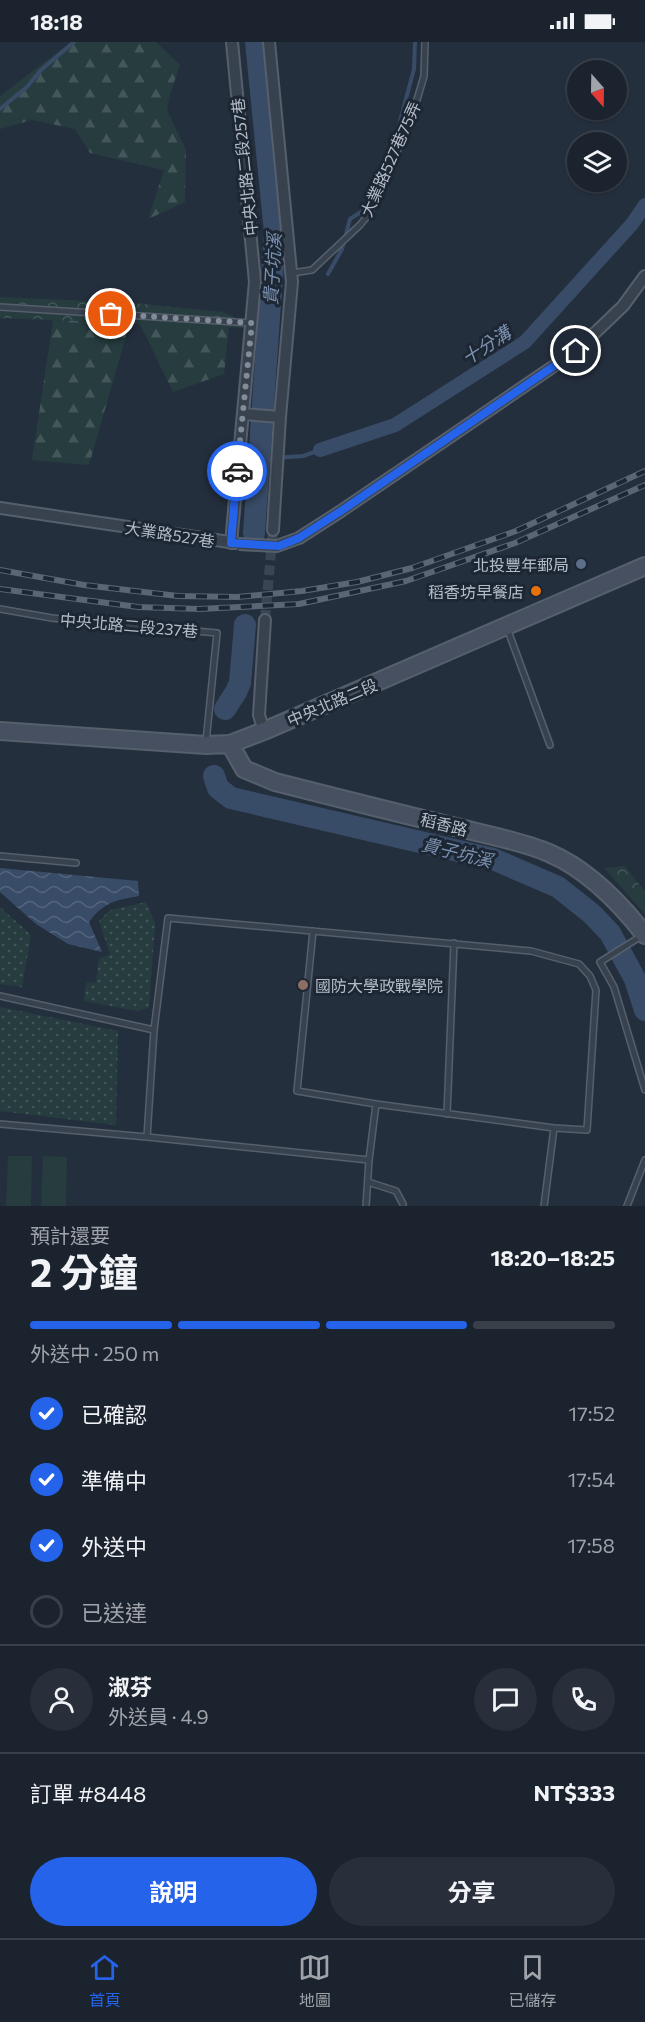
<!DOCTYPE html>
<html lang="zh-TW">
<head>
<meta charset="utf-8">
<style>
	:root { --surface:#1b232e; --page:#282f3a; --text:#f1f3f6; --muted:#a0a4aa; --line:#39404a; --accent:#2563eb }
	body { margin:0; font-family:Commissioner,"Noto Sans TC",sans-serif; background:var(--page); color:var(--text); height:100vh; display:flex; flex-direction:column; font-size:22px; white-space:nowrap }
	* { box-sizing:border-box; margin:0 }
	p { font-size:20px; color:var(--muted) }
	.icon { flex:none; width:33px; height:33px; fill:none; stroke:currentColor; stroke-width:2; stroke-linecap:round; stroke-linejoin:round }
	.map { position:relative; height:1164px; overflow:hidden }
	.panel { display:flex; flex-direction:column; background:var(--surface); flex:1 }
	.panel>* { flex:none }
	.needle { width:39px; rotate:160deg }
	.buttons { position:absolute; left:567px; top:18px; display:grid; gap:12px }
	.buttons a { display:grid; place-items:center; width:60px; height:60px; border-radius:50%; background:var(--surface); box-shadow:0 2px 4px #0004,0 0 0 2px var(--line); font-size:30px }
	.pin { position:absolute; display:grid; place-items:center; width:51px; height:51px; color:#fff; margin:-26px; border:3px solid #fff; border-radius:50%; box-shadow:0 2px 6px #0007 }
	.courier { position:absolute; display:grid; place-items:center; width:60px; height:60px; margin:-30px; border:4px solid #2563eb; border-radius:50%; background:#fff; color:#222; box-shadow:0 2px 8px #0007 }
	.head em { font-style:normal; font-weight:700 }
	.head div { display:flex; flex-direction:column-reverse }
	.head { display:flex; align-items:center; justify-content:space-between; height:102px; padding:0 30px }
	h1 { font-size:39px; font-weight:700; line-height:45px }
	.bar { display:grid; grid-template-columns:repeat(4,1fr); gap:9px 6px; align-content:center; height:72px; padding:0 30px }
	.bar i { height:8px; border-radius:4px; background:var(--line) }
	.bar .selected { background:var(--accent) }
	.bar p { grid-column:span 4 }
	.line { display:flex; align-items:center; gap:15px; padding:0 30px; border-top:2px solid var(--line) }
	.line div { flex:1 }
	.round { display:grid; place-items:center; flex:none; width:63px; height:63px; border-radius:32px; background:var(--page) }
	ol { padding:0 30px; list-style:none }
	li { display:flex; align-items:center; gap:18px; height:66px }
	li p { margin-inline-start:auto }
	li .icon { padding:6px; border-radius:50%; background:var(--accent); color:#fff; stroke-width:4 }
	li:last-child { color:var(--muted) }
	li i { width:33px; height:33px; border:3px solid var(--line); border-radius:50% }
	.button { display:flex; gap:12px; margin-top:auto; padding:12px 30px }
	.button a { flex:1; height:69px; border-radius:36px; background:var(--accent); color:#fff; font-size:24px; font-weight:700; line-height:69px; text-align:center }
	.button a+a { background:var(--page); color:var(--text) }
	.status { display:flex; justify-content:space-between; align-items:center; height:42px; padding:0 30px; background:var(--surface); direction:ltr }
	.status svg { height:16px; fill:currentColor }
	.menu { display:flex; justify-content:space-around; align-items:center; height:84px; border-top:2px solid var(--line); background:var(--surface); font-size:16px; color:var(--muted) }
	.menu a { display:grid; justify-items:center; gap:3px }
	.menu .selected { color:var(--accent) }
	.map>svg:first-child { display:block }
</style>
</head>
<body>
<div class="status"><b>18:18</b><svg viewBox="0 0 49 12"><path d="M0 12V9h3v3zM5 12V6h3v6zM10 12V3h3v9zM15 12V0h3v12zM26 1h20v11H26zM47 4h2v5h-2z"/></svg></div>
<div class="map">
<svg width="645" height="1164" viewBox="0 0 645 1164">
	<defs>
		<pattern id="grass-dots" width="8" height="8" patternUnits="userSpaceOnUse" patternTransform="scale(1.5)"><rect width="8" height="8" fill="#263c3f"/><path d="M2 2h.1M6 6h.1" fill="none" stroke="#435659" stroke-width="1.8" stroke-linecap="round"/></pattern>
		<pattern id="forest-firs" width="22" height="20" patternUnits="userSpaceOnUse" patternTransform="scale(1.5)"><rect width="22" height="20" fill="#263c3f"/><path d="M5 1l3.5 6h-7zM16 11l3.5 6h-7z" fill="#435659"/></pattern>
		<pattern id="park-crowns" width="20" height="18" patternUnits="userSpaceOnUse" patternTransform="scale(1.5)"><rect width="20" height="18" fill="#263c3f"/><path d="M2 6a3 3 0 1 1 6 0M12 15a3 3 0 1 1 6 0" fill="none" stroke="#435659"/></pattern>
		<pattern id="water-waves" width="16" height="10" patternUnits="userSpaceOnUse" patternTransform="scale(1.5)"><rect width="16" height="10" fill="#394c67"/><path d="M0 5q4-4 8 0t8 0" fill="none" stroke="#53647b"/></pattern>
	</defs>
	<rect width="100%" height="100%" fill="#242f3e"/>
	<!-- grass -->
	<path fill="url(#grass-dots)" d="M 146,860 L 155,881 L 149,966 L 137,969 L 84,959 L 86,941 L 96,940 L 99,917 L 110,912 L 99,879 L 110,868 Z
		M 0,865 L 31,893 L 22,945 L 0,942 Z
		M 0,965 L 118,989 L 116,1083 L 0,1069 Z"/>
	<!-- forest -->
	<path fill="url(#forest-firs)" d="M 71,0 L 156,0 L 180,23 L 171,49 L 167,68 L 186,108 L 185,160 L 148,177 L 164,128 L 90,111 L 75,87 L 32,78 L 0,87 L 0,54 Z
		M 53,278 L 130,280 L 89,423 L 32,418 Z
		M 139,280 L 229,285 L 224,332 L 173,350 Z"/>
	<!-- park -->
	<path fill="url(#park-crowns)" d="M 0,255 L 133,261 L 223,270 L 236,276 L 245,286 L 0,276 Z
		M 625,824 L 645,850 L 645,872 L 604,826 Z"/>
	<!-- pitch -->
	<path fill="#263c3f" d="M 8,1114 L 32,1114 L 31,1164 L 6,1164 Z
		M 43,1114 L 67,1115 L 66,1164 L 41,1164 Z"/>
	<!-- water -->
	<path fill="url(#water-waves)" d="M 0,826 L 138,839 L 139,854 C 116,858 104,860 89,880 L 102,910 L 68,902 L 36,882 L 0,850 Z"/>
	<g fill="none" stroke-linecap="round" stroke-linejoin="round">
		<!-- stream -->
		<path stroke="#394c67" stroke-width="4" d="M 0,67 L 27,45 L 41,28 L 74,0
			M 328,232 L 342,207 L 350,177 L 367,166 L 395,98 L 414,27 L 415,0
			M 259,417 L 303,414 L 320,408
			M 636,939 L 640,935"/>
		<!-- canal -->
		<path stroke="#394c67" stroke-width="14" d="M 320,408 L 395,383 L 525,300 L 632,182 L 645,163"/>
		<!-- river -->
		<path stroke="#394c67" stroke-width="22" d="M 254,491 L 275,190 L 256,0
			M 225,667 L 236,650 L 240,641 L 245,583
			M 214,734 L 218,746 L 231,756 L 493,817 L 558,845 L 592,872 L 610,891 L 635,937 L 645,968"/>
		<!-- street-tunnel -->
		<path stroke="#3a4453" stroke-width="10" stroke-dasharray="10 5" stroke-linecap="butt" d="M 265,578 L 273,488"/>
		<defs>
			<path id="lane" d="M 292,231 L 312,228 L 360,183 L 369,172 L 411,78 L 424,34 L 425,0
				M 0,265 L 251,281
				M 0,567 L 52,576 L 217,591 L 206,700
				M 507,586 L 550,703
				M 0,814 L 76,821
				M 313,889 L 297,1049 L 376,1062
				M 643,893 L 600,920 L 614,945 L 645,1048
				M 0,954 L 154,988
				M 447,1072 L 454,901
				M 0,1082 L 147,1095 L 369,1118
				M 147,1095 L 154,988 L 168,876 L 531,909 L 579,922 L 590,934 L 596,948 L 587,1088 L 554,1086 L 376,1062 L 369,1118 L 366,1164
				M 368,1140 L 396,1149 L 403,1162
				M 544,1164 L 554,1086
				M 627,1164 L 645,1118"/>
			<path id="street" d="M 269,0 L 292,240 L 280,375 L 273,488
				M 243,372 L 280,375
				M 0,466 L 236,501
				M 231,501 L 255,240 L 232,0
				M 277,504 L 299,496 L 341,469 L 576,309 L 623,264 L 645,234
				M 264,689 L 259,673 L 265,578"/>
			<path id="secondary" d="M 0,689 L 206,703 L 230,702 L 264,689 L 645,524
				M 230,702 L 244,727 L 275,740 C 334,755 393,770 452,784 C 482,792 522,799 549,811 C 587,827 620,861 645,893"/>
		</defs>
		<!-- lane casing -->
		<use href="#lane" stroke="#565f6c" stroke-width="8"/>
		<!-- street casing -->
		<use href="#street" stroke="#565f6c" stroke-width="14"/>
		<!-- secondary casing -->
		<use href="#secondary" stroke="#565f6c" stroke-width="20"/>
		<!-- lane -->
		<use href="#lane" stroke="#38414e" stroke-width="5"/>
		<!-- street -->
		<use href="#street" stroke="#38414e" stroke-width="10"/>
		<!-- secondary -->
		<use href="#secondary" stroke="#465061" stroke-width="16"/>
		<defs>
			<path id="rail" d="M 0,528 L 84,543 L 178,554 L 237,555 L 302,549 L 357,540 L 412,526 L 516,489 L 645,429
				M 0,547 L 138,565 L 199,567 L 299,562 L 406,539 L 515,501 L 645,443"/>
		</defs>
		<!-- rail casing -->
		<use href="#rail" stroke="#5a6575" stroke-width="6"/>
		<!-- rail -->
		<use href="#rail" stroke="#1d2633" stroke-width="4" stroke-dasharray="11" stroke-linecap="butt"/>
		<defs>
			<path id="street-bridge" d="M 239,502 L 277,504"/>
		</defs>
		<!-- street-bridge casing -->
		<use href="#street-bridge" stroke="#565f6c" stroke-width="14" stroke-linecap="butt"/>
		<!-- street-bridge -->
		<use href="#street-bridge" stroke="#38414e" stroke-width="10"/>
	</g>
	<g fill="none" stroke-linecap="round" stroke-linejoin="round">
		<!-- done -->
		<path stroke="#828b98" stroke-width="6" stroke-dasharray="0 10.8" d="M 111,272 L 252,281 L 237,429"/>
		<!-- route -->
		<path stroke="#2563eb" stroke-width="8" d="M 237,429 L 231,501 L 279,504 L 299,496 L 341,469 L 576,309"/>
	</g>
	<!-- markers -->
	<circle fill="#5c6f8a" stroke="#1d2633" stroke-width="2" cx="581" cy="522" r="6"/>
	<circle fill="#e8710a" stroke="#1d2633" stroke-width="2" cx="536" cy="549" r="6"/>
	<circle fill="#8d6e63" stroke="#1d2633" stroke-width="2" cx="303" cy="943" r="6"/>
	<g text-anchor="middle" dominant-baseline="central" stroke-width="6" stroke-linejoin="round" paint-order="stroke">
		<!-- street labels -->
		<g font-size="16" fill="#b4bcc9" stroke="#1d2633">
			<text transform="translate(390 117) rotate(-66)">大業路527巷75弄</text>
			<text transform="translate(244 125) rotate(-96)">中央北路二段257巷</text>
			<text transform="translate(170 492) rotate(9)">大業路527巷</text>
			<text transform="translate(129 583) rotate(5)">中央北路二段237巷</text>
			<text transform="translate(332 660) rotate(-23)">中央北路二段</text>
			<text transform="translate(444 782) rotate(14)">稻香路</text>
		</g>
		<!-- poi labels -->
		<g font-size="16" fill="#b4bcc9" stroke="#1d2633" text-anchor="end">
			<text x="569" y="522">北投豐年郵局</text>
			<text x="524" y="549">稻香坊早餐店</text>
			<text x="315" y="943" text-anchor="start">國防大學政戰學院</text>
		</g>
		<!-- water labels -->
		<g font-size="18" font-style="italic" fill="#7c92b1" stroke="#1d2633">
			<text transform="translate(272 227) rotate(-87)">貴子坑溪</text>
			<text transform="translate(486 303) rotate(-33)">十分溝</text>
			<text transform="translate(457 810) rotate(14)">貴子坑溪</text>
		</g>
	</g>
</svg>
<div class="buttons">
<a><svg class="needle" viewBox="-14 -14 28 28"><path d="M0-13l5 13h-10z" fill="#e53935"/><path d="M0 13l5-13h-10z" fill="#a0a4aa"/></svg></a>
<a><svg class="icon" aria-label="layers" viewBox="0 0 24 24"><path d="M12 4l9 5-9 5-9-5zM3 14l9 5 9-5"/></svg></a>
</div>
<div class="pin" style="left:111px;top:272px;background:#ea580c"><svg class="icon" aria-label="bag" viewBox="0 0 24 24"><path d="M5 8h14l-1 12H6zM9 8a3 3 0 0 1 6 0"/></svg></div>
<div class="pin" style="left:576px;top:309px;background:#1f2937"><svg class="icon" aria-label="home" viewBox="0 0 24 24"><path d="M3 11l9-7 9 7M6 9v11h12V9"/></svg></div>
<div class="courier" style="left:237px;top:429px"><svg class="icon" aria-label="car" viewBox="0 0 24 24"><path d="M5 17H2v-5l4-1 3-4h7l3 4 3 1v5h-3M9 17h6M6 11h13"/><circle cx="7" cy="17" r="2"/><circle cx="17" cy="17" r="2"/></svg></div>
</div>
<section class="panel">
<div class="head"><div><h1>2 分鐘</h1><p>預計還要</p></div><em>18:20–18:25</em></div>
<div class="bar"><i class="selected"></i><i class="selected"></i><i class="selected"></i><i></i><p>外送中 · 250 m</p></div>
<ol>
<li><svg class="icon" aria-label="check" viewBox="0 0 24 24"><path d="M5 12l5 5 9-10"/></svg>已確認<p>17:52</p></li>
<li><svg class="icon" aria-label="check" viewBox="0 0 24 24"><path d="M5 12l5 5 9-10"/></svg>準備中<p>17:54</p></li>
<li><svg class="icon" aria-label="check" viewBox="0 0 24 24"><path d="M5 12l5 5 9-10"/></svg>外送中<p>17:58</p></li>
<li><i></i>已送達</li>
</ol>
<div class="line" style="height:108px"><a class="round"><svg class="icon" aria-label="person" viewBox="0 0 24 24"><circle cx="12" cy="8" r="4"/><path d="M4 21q1-7 8-7t8 7"/></svg></a><div><b>淑芬</b><p>外送員 · 4.9</p></div><a class="round"><svg class="icon" aria-label="chat" viewBox="0 0 24 24"><path d="M4 5h16v11H9l-5 4z"/></svg></a><a class="round"><svg class="icon" aria-label="phone" viewBox="0 0 24 24"><path d="M5 4h4l2 5-3 2q2 4 5 5l2-3 5 2v4C11 20 4 13 5 4z"/></svg></a></div>
<div class="line" style="height:78px"><div>訂單 #8448</div><b>NT$333</b></div>
<div class="button"><a>說明</a><a>分享</a></div>
</section>
<nav class="menu">
<a class="selected"><svg class="icon" aria-label="home" viewBox="0 0 24 24"><path d="M3 11l9-7 9 7M6 9v11h12V9"/></svg>首頁</a>
<a><svg class="icon" aria-label="map" viewBox="0 0 24 24"><path d="M3 6l6-2 6 2 6-2v14l-6 2-6-2-6 2zM9 4v14M15 6v14"/></svg>地圖</a>
<a><svg class="icon" aria-label="saved" viewBox="0 0 24 24"><path d="M7 4h10v16l-5-4-5 4z"/></svg>已儲存</a>
</nav>
</body>
</html>
